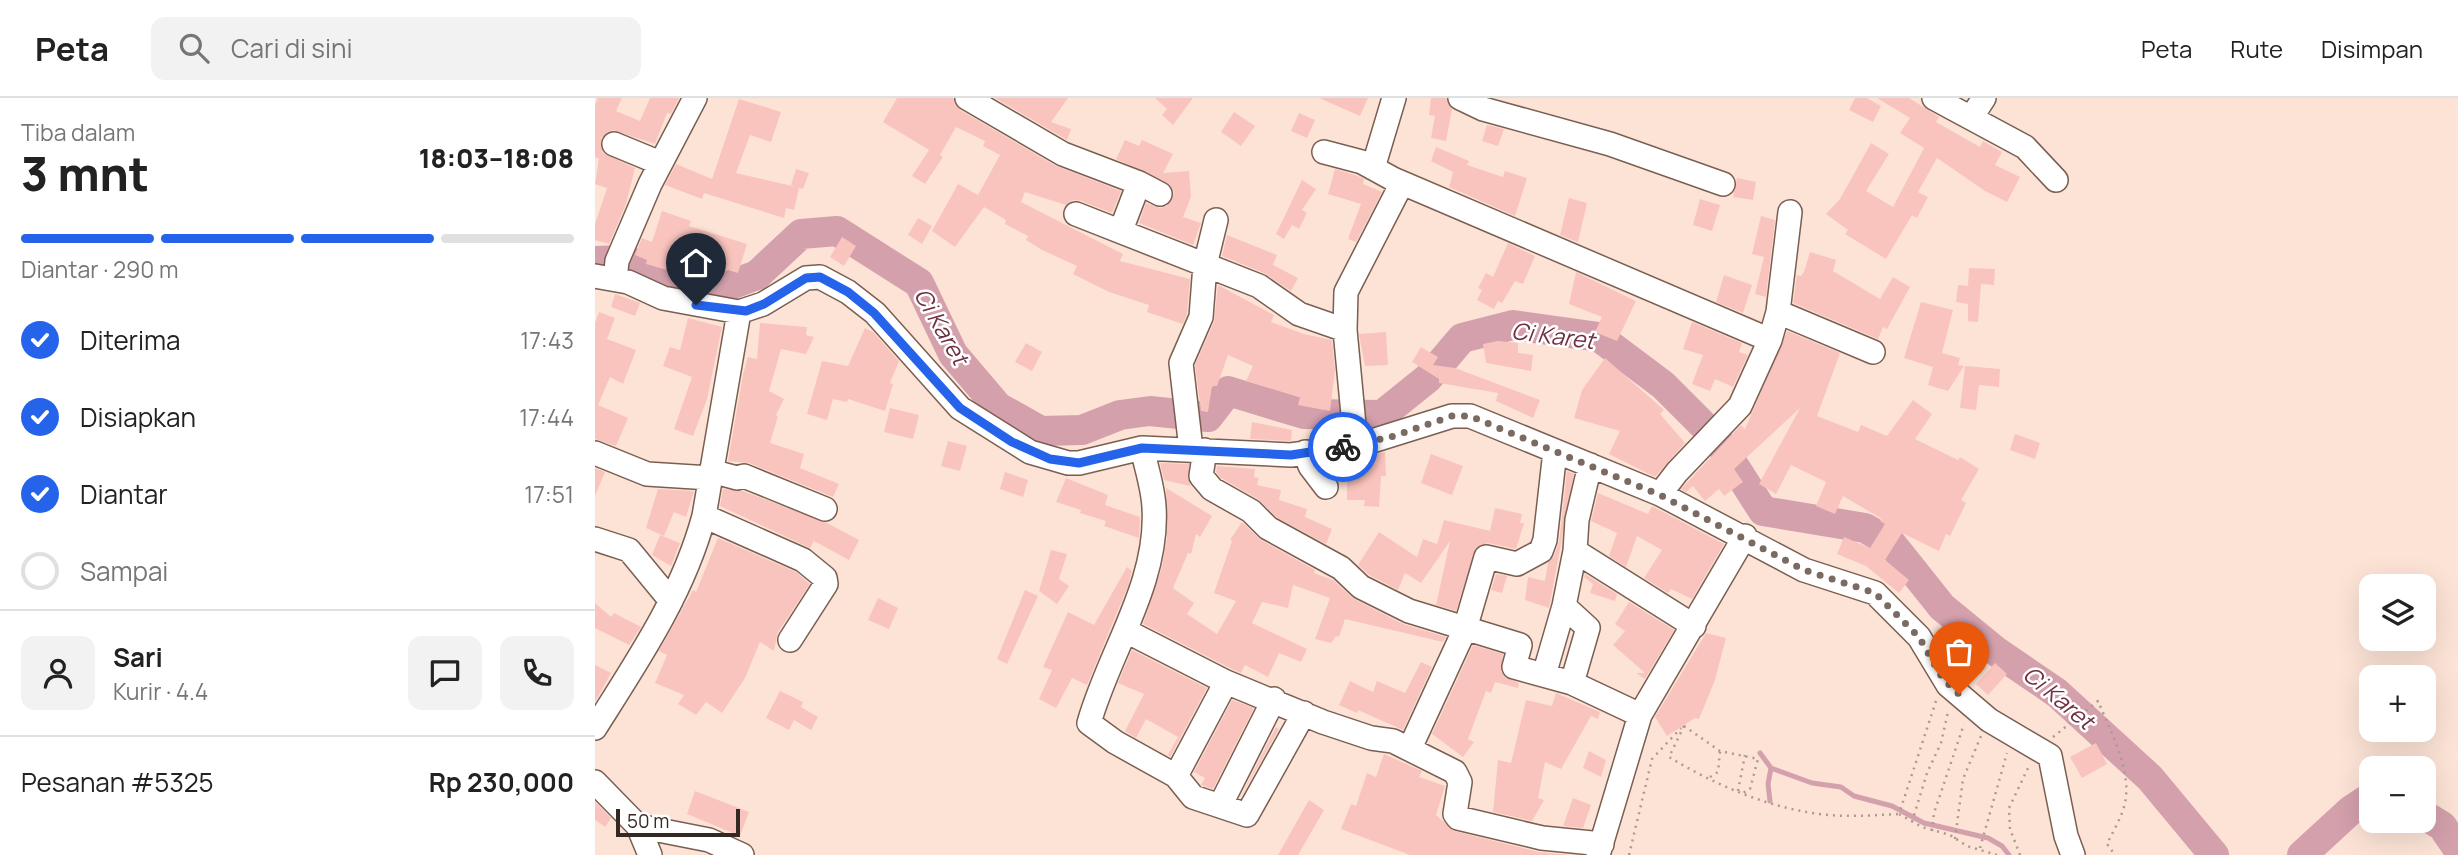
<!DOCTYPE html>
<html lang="id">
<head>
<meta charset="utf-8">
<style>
	:root { --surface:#fff; --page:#f2f2f2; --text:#222; --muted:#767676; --line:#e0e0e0; --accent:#2563eb }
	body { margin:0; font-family:Manrope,sans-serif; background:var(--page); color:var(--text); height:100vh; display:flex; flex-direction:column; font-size:26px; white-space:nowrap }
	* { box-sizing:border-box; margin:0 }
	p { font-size:23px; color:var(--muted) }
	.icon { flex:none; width:38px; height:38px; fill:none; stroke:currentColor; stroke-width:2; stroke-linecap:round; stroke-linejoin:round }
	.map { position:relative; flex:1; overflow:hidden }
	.details { display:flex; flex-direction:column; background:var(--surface); width:595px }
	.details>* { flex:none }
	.controls { position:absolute; left:1764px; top:476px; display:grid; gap:14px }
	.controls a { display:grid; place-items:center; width:77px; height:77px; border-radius:14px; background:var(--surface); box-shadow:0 7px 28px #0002; font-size:35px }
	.scale { position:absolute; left:21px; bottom:18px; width:124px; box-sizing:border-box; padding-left:7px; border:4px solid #342922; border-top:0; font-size:19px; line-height:24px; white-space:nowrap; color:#342922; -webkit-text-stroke:5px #fff; paint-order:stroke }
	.pin { position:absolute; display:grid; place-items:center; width:60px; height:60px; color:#fff; margin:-72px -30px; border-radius:50% 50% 50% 0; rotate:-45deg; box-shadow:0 0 7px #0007 }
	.pin .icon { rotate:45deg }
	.courier { position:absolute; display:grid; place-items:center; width:70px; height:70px; margin:-35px; border:5px solid #2563eb; border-radius:50%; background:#fff; color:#222; box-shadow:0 2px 9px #0007 }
	.head em { font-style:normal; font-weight:800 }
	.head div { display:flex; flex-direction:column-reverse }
	.head { display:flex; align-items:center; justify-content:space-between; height:119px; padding:0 21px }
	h1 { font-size:46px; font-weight:800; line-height:52px }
	.bar { display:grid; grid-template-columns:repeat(4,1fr); gap:10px 7px; align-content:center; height:84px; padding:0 21px }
	.bar i { height:9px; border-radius:5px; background:var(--line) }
	.bar .selected { background:var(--accent) }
	.bar p { grid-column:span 4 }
	.line { display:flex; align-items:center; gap:18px; padding:0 21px; border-top:2px solid var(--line) }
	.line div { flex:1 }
	.round { display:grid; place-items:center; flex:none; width:74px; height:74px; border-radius:14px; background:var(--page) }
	ol { padding:0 21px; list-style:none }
	li { display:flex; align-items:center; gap:21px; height:77px }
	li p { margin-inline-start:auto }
	li .icon { padding:7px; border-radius:50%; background:var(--accent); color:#fff; stroke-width:4 }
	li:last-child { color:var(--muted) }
	li i { width:38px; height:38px; border:4px solid var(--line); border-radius:50% }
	header { display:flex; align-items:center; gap:42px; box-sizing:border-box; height:98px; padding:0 35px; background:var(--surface); border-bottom:2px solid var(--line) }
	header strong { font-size:33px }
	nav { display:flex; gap:38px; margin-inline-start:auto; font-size:24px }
	.search { width:490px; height:63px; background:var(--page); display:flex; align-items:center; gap:18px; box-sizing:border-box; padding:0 24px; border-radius:14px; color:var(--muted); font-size:26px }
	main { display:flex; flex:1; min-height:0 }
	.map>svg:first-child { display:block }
</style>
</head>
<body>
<header>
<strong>Peta</strong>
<div class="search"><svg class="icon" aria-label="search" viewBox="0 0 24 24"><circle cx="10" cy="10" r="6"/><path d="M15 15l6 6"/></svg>Cari di sini</div>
<nav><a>Peta</a><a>Rute</a><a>Disimpan</a></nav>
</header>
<main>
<section class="details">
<div class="head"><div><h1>3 mnt</h1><p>Tiba dalam</p></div><em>18:03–18:08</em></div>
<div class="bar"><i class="selected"></i><i class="selected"></i><i class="selected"></i><i></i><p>Diantar · 290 m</p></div>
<ol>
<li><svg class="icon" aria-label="check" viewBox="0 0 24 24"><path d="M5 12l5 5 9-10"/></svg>Diterima<p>17:43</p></li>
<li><svg class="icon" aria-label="check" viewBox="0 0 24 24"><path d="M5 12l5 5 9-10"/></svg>Disiapkan<p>17:44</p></li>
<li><svg class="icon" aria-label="check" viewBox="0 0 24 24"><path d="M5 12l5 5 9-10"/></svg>Diantar<p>17:51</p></li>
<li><i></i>Sampai</li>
</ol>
<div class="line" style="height:126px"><a class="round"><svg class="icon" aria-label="person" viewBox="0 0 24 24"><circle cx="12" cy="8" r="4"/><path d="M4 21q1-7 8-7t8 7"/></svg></a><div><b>Sari</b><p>Kurir · 4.4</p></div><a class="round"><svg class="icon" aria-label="chat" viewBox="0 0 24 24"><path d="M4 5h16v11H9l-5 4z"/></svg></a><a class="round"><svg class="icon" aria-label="phone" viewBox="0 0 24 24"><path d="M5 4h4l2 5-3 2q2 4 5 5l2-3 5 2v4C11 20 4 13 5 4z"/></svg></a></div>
<div class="line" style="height:91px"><div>Pesanan #5325</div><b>Rp 230,000</b></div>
</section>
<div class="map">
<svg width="1863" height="757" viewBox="0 0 1863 757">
	<rect width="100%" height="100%" fill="#fce3d6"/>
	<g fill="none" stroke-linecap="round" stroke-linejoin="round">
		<!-- stream -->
		<path stroke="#d3a0ac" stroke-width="5" d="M 1165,655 L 1176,670 L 1173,686 L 1175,703
			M 1176,670 L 1217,685 L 1246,689 L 1259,698 L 1297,708 L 1329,725 L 1393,740 L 1407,748 L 1414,757"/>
		<!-- river -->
		<path stroke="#d3a0ac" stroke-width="30" d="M 0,163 L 29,162 L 122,192 L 162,177 L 206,136 L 242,133 L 324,185 L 358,256 L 403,309 L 446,333 L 487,332 L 525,317 L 555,313 L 613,319 L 633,293 L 709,316 L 787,317 L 833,280 L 867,240 L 918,227 L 1004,239 L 1068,287 L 1122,341 L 1168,413 L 1270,430 L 1296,445 L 1347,509 L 1402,554 L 1462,595 L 1555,680 L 1619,757
			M 1829,717 L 1847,728 L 1863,751
			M 1707,757 L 1755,713 L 1776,699"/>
	</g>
	<!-- building -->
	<path fill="#fac4be" d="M 3,0 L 27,0 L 21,13 L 45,23 L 55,0 L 84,0 L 76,16 L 72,15 L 60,46 L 18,32 L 6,40 L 8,55 L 40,70 L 31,106 L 14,146 L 0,142 L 0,126 L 12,90 L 0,86 L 4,61 L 0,59 L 0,7 Z
		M 302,0 L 358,0 L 365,12 L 461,68 L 526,93 L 517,115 L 486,103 L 478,102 L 471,107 L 430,94 L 426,104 L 528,156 L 525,163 L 595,181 L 592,216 L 588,226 L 552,214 L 554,207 L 514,194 L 478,176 L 482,168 L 447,152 L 431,142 L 433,138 L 410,126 L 411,122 L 389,109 L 360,149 L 337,133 L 363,86 L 383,97 L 405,57 L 388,48 L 390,43 L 361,29 L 345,57 L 348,59 L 330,86 L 317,78 L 334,52 L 288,24 Z
		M 400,0 L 473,0 L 456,24 L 476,31 L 472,42 Z
		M 560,0 L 598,0 L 578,27 L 567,17 L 572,11 Z
		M 724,0 L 773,0 L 765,18 Z
		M 836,0 L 851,0 L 857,11 L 851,43 L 836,40 L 840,18 L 834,17 Z
		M 1260,0 L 1272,0 L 1286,8 L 1278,24 L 1254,12 Z
		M 1282,0 L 1314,0 L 1344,19 L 1341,24 L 1385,49 L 1388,43 L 1407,54 L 1400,67 L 1425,79 L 1412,104 L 1390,93 L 1342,60 L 1323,94 L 1333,99 L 1322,120 L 1317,117 L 1291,161 L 1250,136 L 1253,132 L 1231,116 L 1245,101 L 1276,45 L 1294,56 L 1271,93 L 1298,109 L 1329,50 L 1305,35 L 1315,20 Z
		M 144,1 L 186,14 L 176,44 L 155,37 L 141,75 L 202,89 L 196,87 L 201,71 L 214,75 L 208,91 L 204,90 L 199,112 L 191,110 L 189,120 L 109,95 L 107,101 L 70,87 L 81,66 L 117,81 Z
		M 639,14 L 660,28 L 646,48 L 626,34 Z
		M 704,15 L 720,22 L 712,40 L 696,33 Z
		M 892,27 L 909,31 L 903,48 L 887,43 Z
		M 530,42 L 544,48 L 547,42 L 578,56 L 568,75 L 594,73 L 596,99 L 588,119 L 606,125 L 598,147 L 544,125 L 551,105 L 565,110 L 572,108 L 579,95 L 571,84 L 521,61 Z
		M 841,49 L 874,63 L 872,67 L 908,79 L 910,73 L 932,80 L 920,118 L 854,89 L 858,74 L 836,63 Z
		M 740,71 L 763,78 L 769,81 L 768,86 L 787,94 L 761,144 L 753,141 L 766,106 L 733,96 Z
		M 1142,80 L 1161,84 L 1158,102 L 1138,99 Z
		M 707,82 L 721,91 L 707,112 L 712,115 L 704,131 L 697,127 L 689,141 L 681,136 Z
		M 974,100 L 992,105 L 983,144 L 965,137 Z
		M 1105,101 L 1125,107 L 1117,133 L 1098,127 Z
		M 67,113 L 96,123 L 94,128 L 152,146 L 143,175 L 84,157 L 79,174 L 51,166 L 52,162 L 40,157 L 47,140 L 57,144 Z
		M 1166,118 L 1180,122 L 1171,199 L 1160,196 L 1169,159 L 1157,156 Z
		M 323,120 L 337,128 L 327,146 L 313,137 Z
		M 632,137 L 682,157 L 678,167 L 703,180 L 696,193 L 669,175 L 627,158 Z
		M 247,139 L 261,148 L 249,168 L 235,159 Z
		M 913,145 L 940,158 L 928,186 L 920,183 L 907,205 L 903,203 L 899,211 L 882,202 L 887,192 L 883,190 L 891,175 L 898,179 Z
		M 1215,154 L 1241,162 L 1238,173 L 1285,201 L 1298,179 L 1315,189 L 1292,231 L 1288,229 L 1283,241 L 1198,205 L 1202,177 L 1206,178 L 1209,174 Z
		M 1374,170 L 1400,171 L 1399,187 L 1386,186 L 1383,224 L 1373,223 L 1373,206 L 1361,204 L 1363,187 L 1373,188 Z
		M 981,174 L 1041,203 L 1022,243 L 1000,234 L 1007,219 L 974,206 Z
		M 1129,177 L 1157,187 L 1148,215 L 1121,204 Z
		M 623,187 L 679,217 L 676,224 L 709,236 L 737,242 L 740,272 L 735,313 L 703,307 L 705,299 L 651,283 L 658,268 L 633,257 L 622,288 L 617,288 L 613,314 L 606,313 L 600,267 L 619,224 Z
		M 20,196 L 45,205 L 40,218 L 16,209 Z
		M 1326,204 L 1358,212 L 1347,255 L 1365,260 L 1363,267 L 1369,268 L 1353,293 L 1333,287 L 1338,269 L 1309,260 Z
		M 4,214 L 20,220 L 12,241 L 41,252 L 28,286 L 15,279 L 3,307 L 33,320 L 21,348 L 0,341 L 0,225 Z
		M 93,220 L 127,229 L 112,301 L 98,338 L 79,331 L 97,279 L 68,268 L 75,249 L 85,252 Z
		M 1097,224 L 1147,245 L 1144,254 L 1153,257 L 1138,289 L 1120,281 L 1115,293 L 1097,286 L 1108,257 L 1088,251 Z
		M 165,225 L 212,229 L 211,237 L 219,239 L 211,256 L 186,251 L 174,293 L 189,301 L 181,317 L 183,318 L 175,345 L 209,356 L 205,370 L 244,386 L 238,399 L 154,365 L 133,363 L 148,276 L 153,259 L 162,261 Z
		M 270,230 L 278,234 L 304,263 L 295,285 L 298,286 L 290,313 L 253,301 L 252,304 L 238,301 L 232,322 L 212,316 L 227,263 L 253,268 Z
		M 1192,233 L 1245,255 L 1222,318 L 1263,334 L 1266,327 L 1292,338 L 1318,302 L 1337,316 L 1320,341 L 1363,362 L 1365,359 L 1384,371 L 1366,402 L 1371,405 L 1355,438 L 1351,436 L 1344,453 L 1307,435 L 1290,462 L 1314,482 L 1304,495 L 1271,468 L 1242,456 L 1249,439 L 1275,450 L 1290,426 L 1285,423 L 1287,421 L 1248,398 L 1240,416 L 1221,408 L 1231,384 L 1196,367 L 1181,396 L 1164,386 L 1205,310 L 1139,371 L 1148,384 L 1129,398 L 1124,391 L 1110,403 L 1098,388 L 1091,394 L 1086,391 L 1146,327 L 1150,331 Z
		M 791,234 L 793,267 L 770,268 L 764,236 Z
		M 903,243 L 923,245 L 923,255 L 938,257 L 936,273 L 891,265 L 888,246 Z
		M 431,245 L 447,254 L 437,273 L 420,264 Z
		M 826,249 L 843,259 L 838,267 L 860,270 L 945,302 L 938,320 L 901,303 L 903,295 L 844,285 L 844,281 L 817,264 Z
		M 1010,260 L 1069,312 L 1065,316 L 1090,345 L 1060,379 L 1014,356 L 1025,333 L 979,320 L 987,292 Z
		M 1370,268 L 1405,271 L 1404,289 L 1384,287 L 1381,312 L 1365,310 Z
		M 295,310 L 324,317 L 318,341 L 289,334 Z
		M 657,324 L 697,332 L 696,343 L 655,341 Z
		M 1420,336 L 1445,345 L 1440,361 L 1415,352 Z
		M 353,343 L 372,348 L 365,373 L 346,368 Z
		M 790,354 L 791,378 L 786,378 L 784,409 L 769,408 L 770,402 L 752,402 L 752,378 L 747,378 L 746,364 Z
		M 836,356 L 868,368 L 857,397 L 826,385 Z
		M 565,365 L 594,366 L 595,388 L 569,382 Z
		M 622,368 L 660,371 L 659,379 L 664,380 L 662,387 L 686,392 L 684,402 L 712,411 L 710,419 L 737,431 L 731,446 L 681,419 L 663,401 L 626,380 L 621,374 Z
		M 0,370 L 10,374 L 0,398 Z
		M 972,373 L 979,376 L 954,510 L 930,502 L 933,479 L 950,483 L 953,465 L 959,458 L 964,444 Z
		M 410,374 L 433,382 L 428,399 L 405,391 Z
		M 471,380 L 513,397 L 510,407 L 545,419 L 544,440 L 509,428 L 511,423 L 485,415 L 486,412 L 461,404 Z
		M 571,390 L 617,418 L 605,439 L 601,436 L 596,456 L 593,455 L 578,490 L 599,505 L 592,516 L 622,536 L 641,503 L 619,495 L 637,443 L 635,442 L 647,424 L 666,442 L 720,472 L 719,475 L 738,482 L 759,501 L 808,526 L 851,539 L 848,544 L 750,521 L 744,539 L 741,538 L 736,545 L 720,541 L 735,500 L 698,487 L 693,510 L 667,504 L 657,525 L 712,551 L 706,564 L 684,555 L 673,579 L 650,567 L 646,575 L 637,571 L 548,526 L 567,469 L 572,440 Z
		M 63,391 L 99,393 L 91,419 L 79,414 L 69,438 L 51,430 Z
		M 128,391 L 148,393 L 232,425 L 264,442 L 254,462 L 219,443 L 215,450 L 125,408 Z
		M 1003,395 L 1053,416 L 1057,408 L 1129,446 L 1097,501 L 1076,491 L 1073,495 L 1049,480 L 1067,452 L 1042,438 L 1031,469 L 1014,458 L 1022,435 L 996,423 Z
		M 900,410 L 927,416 L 925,425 L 929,425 L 921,451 L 893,445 L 881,450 L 861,513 L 841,507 L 855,443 L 826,485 L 810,475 L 803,492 L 774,477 L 763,467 L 784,434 L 822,459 L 828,441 L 842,446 L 849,422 L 895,433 Z
		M 65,437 L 85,445 L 76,468 L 57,457 Z
		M 123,440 L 201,474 L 215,486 L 183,534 L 179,553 L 165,544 L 150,580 L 127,615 L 111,604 L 101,617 L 83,606 L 89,597 L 60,585 L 72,557 L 64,553 L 98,492 L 101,494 Z
		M 456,452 L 472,456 L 464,481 L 474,488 L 462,506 L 444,493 Z
		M 532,469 L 537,473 L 533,488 L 492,587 L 477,580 L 461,610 L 444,601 L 457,572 L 448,569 L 473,514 L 499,527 Z
		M 901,476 L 912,478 L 907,495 L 896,492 Z
		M 990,476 L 1022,496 L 1020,503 L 995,495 L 998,486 L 989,479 Z
		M 430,492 L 443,498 L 412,566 L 402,561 Z
		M 283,500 L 303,510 L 294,531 L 273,522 Z
		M 1034,504 L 1079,532 L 1050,581 L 1041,575 L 1050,575 L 1018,547 L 1030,533 L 1020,526 Z
		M 0,505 L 16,519 L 19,515 L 46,529 L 34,547 L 0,530 Z
		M 1111,535 L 1131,540 L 1120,582 L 1104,621 L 1100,620 L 1072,638 L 1060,619 Z
		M 878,547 L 908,556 L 906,573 L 910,579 L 924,585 L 923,590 L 900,584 L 896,595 L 891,593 L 873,641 L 879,644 L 868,659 L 837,636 Z
		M 537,552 L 612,590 L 575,659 L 573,657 L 583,639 L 551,621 L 541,640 L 530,633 L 549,596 L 523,585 Z
		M 826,564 L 837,569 L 808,632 L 763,612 L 762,615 L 744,607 L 755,583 L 778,594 L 782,583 L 810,595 Z
		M 1400,565 L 1412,576 L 1393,597 L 1381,586 Z
		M 0,567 L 16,575 L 0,604 Z
		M 185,593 L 208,604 L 206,609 L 223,619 L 216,632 L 199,622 L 194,632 L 171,620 Z
		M 961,595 L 1005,614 L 1003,621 L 996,618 L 966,671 L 950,664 L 943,700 L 949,702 L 937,723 L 898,714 L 903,662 L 916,665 L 931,602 L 957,608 Z
		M 637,602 L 659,610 L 618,691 L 606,687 L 610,680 L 599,674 Z
		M 681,629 L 684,631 L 645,700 Z
		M 1501,645 L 1512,666 L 1487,680 L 1475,659 Z
		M 994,653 L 1011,662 L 1006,679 L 988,670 Z
		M 789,656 L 827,673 L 824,679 L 850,688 L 841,717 L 859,733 L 944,754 L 976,757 L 815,757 L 746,731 L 756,706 L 761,708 L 772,675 L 781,679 Z
		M 100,693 L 154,714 L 145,738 L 92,716 Z
		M 978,700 L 996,707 L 988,730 L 968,728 Z
		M 714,702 L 729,712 L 703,757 L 683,757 Z
		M 0,704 L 16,720 L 10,729 L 0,722 Z"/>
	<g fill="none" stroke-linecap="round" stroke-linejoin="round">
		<defs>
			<path id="minor" d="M 372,0 L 468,56 L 544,85 L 565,96
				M 865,0 L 888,11 L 1015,46 L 1128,86
				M 1339,0 L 1430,49 L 1461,82
				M 1376,20 L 1389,0
				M 19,46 L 65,65
				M 729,54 L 767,64 L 798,81 L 1175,242
				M 778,70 L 799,0
				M 481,116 L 664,188 L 704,216 L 750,232
				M 526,132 L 544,85
				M 0,178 L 33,184 L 68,200 L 144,214 L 168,206 L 211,180 L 225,179 L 253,194 L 280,215 L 365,310 L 435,354 L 473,365 L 484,365 L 547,350 L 696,357 L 761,348 L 857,318 L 875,318 L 1065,396 L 1209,472 L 1280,495 L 1324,539 L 1353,587 L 1394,622 L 1455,658 L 1471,738 L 1478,757
				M 20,181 L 22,163 L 55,86 L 100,0
				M 1183,214 L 1195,114
				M 761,348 L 750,232 L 751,194 L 807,85
				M 547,350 C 551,369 558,389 559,409 C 564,485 514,554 494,625 L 520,644 L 581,678 L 598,699 L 652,717 L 709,615
				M 596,351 L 586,265 L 606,219 L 610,167 L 621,122
				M 610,352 L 606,378 L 617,391 L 656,413 L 673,430 L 746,470 L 766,489 L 814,513 L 925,547 L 919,569 L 977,585 L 1045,617
				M 710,354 L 715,368 L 731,389
				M 0,355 L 52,376 L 115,380
				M 995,367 L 982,422 L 980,453 L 1099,528
				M 116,373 L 142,380 L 149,378 L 230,411
				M 1065,396 L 1082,374 L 1145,308 L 1175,242 L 1183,214 L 1278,254
				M 109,418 L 208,462 L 230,480 L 231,486 L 195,542
				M 0,441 L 34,452 L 76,503
				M 531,533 L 631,584 L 728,624 L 776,640 L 798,643 L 860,674 L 865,684 L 860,716 L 863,720 L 947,740 L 1007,746
				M 949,577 L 969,508
				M 977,585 L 993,530 L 969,508 L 980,453
				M 0,630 C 43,562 88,496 109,418 L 144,214
				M 815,650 L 870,531 L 891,459 L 922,466 L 946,453 L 950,442 L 960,353
				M 581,678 L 631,584
				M 0,684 L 43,728 L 55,757
				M 625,708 L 679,601
				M 43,728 L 114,742 L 147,757
				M 1003,757 L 1045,617 L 1150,438"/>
		</defs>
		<!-- minor casing -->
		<use href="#minor" stroke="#7a5f51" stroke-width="26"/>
		<!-- path -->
		<path stroke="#ad9a8f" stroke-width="2.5" stroke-dasharray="2 5" stroke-linecap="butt" d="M 1341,603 L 1304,716 L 1327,729 L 1355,737 L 1372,748 L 1402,757
			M 1089,628 L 1074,659 C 1122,688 1178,712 1234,717 C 1257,719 1281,717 1304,716
			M 1089,628 L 1125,653 L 1163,661 L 1155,691 L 1148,695
			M 1458,639 L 1503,603 C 1515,632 1537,673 1530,705 C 1527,719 1518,733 1512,746 L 1520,757
			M 1115,679 L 1123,674 L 1125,653
			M 1143,693 L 1150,657
			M 1317,724 L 1332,675 L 1346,645 L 1353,614
			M 1337,733 L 1339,715 L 1369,626
			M 1360,741 L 1368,681 L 1386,638
			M 1385,750 L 1412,655
			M 1034,757 L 1057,661 L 1086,630
			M 1425,757 L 1415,731 L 1414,710 L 1434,668"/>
		<!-- minor -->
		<use href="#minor" stroke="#fff" stroke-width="23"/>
	</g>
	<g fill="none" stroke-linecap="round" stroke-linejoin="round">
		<!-- done -->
		<path stroke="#7a6a61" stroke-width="7" stroke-dasharray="0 12.6" d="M 748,349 L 796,339 L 857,318 L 875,318 L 1065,397 L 1209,472 L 1280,495 L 1324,539 L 1348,581 L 1364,596"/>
		<!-- route -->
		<path stroke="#2563eb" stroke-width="9" d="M 101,207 L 151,213 L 169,206 L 211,180 L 225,179 L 253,194 L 279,215 L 365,310 L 417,344 L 455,361 L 484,365 L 547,350 L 696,357 L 748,349"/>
	</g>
	<g text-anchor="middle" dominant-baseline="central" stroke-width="5" stroke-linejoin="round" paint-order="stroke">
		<!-- water labels -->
		<g font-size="23" font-style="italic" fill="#703043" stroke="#fff">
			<text transform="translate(347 228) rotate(60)">Ci Karet</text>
			<text transform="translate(958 237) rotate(7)">Ci Karet</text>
			<text transform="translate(1464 599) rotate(40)">Ci Karet</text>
		</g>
	</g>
</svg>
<div class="controls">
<a><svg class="icon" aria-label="layers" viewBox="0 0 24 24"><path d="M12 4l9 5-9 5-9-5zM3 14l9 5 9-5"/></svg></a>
<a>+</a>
<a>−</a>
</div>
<div class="scale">50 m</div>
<div class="pin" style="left:1364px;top:596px;background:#ea580c"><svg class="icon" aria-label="bag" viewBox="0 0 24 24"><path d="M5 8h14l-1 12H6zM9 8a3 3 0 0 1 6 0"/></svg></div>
<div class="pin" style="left:101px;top:207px;background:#1f2937"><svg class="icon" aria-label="home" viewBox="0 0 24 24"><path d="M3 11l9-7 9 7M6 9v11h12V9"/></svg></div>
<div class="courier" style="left:748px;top:349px"><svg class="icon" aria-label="bike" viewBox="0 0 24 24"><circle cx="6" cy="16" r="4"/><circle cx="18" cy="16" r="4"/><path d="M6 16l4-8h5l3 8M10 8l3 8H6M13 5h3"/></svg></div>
</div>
</main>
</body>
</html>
